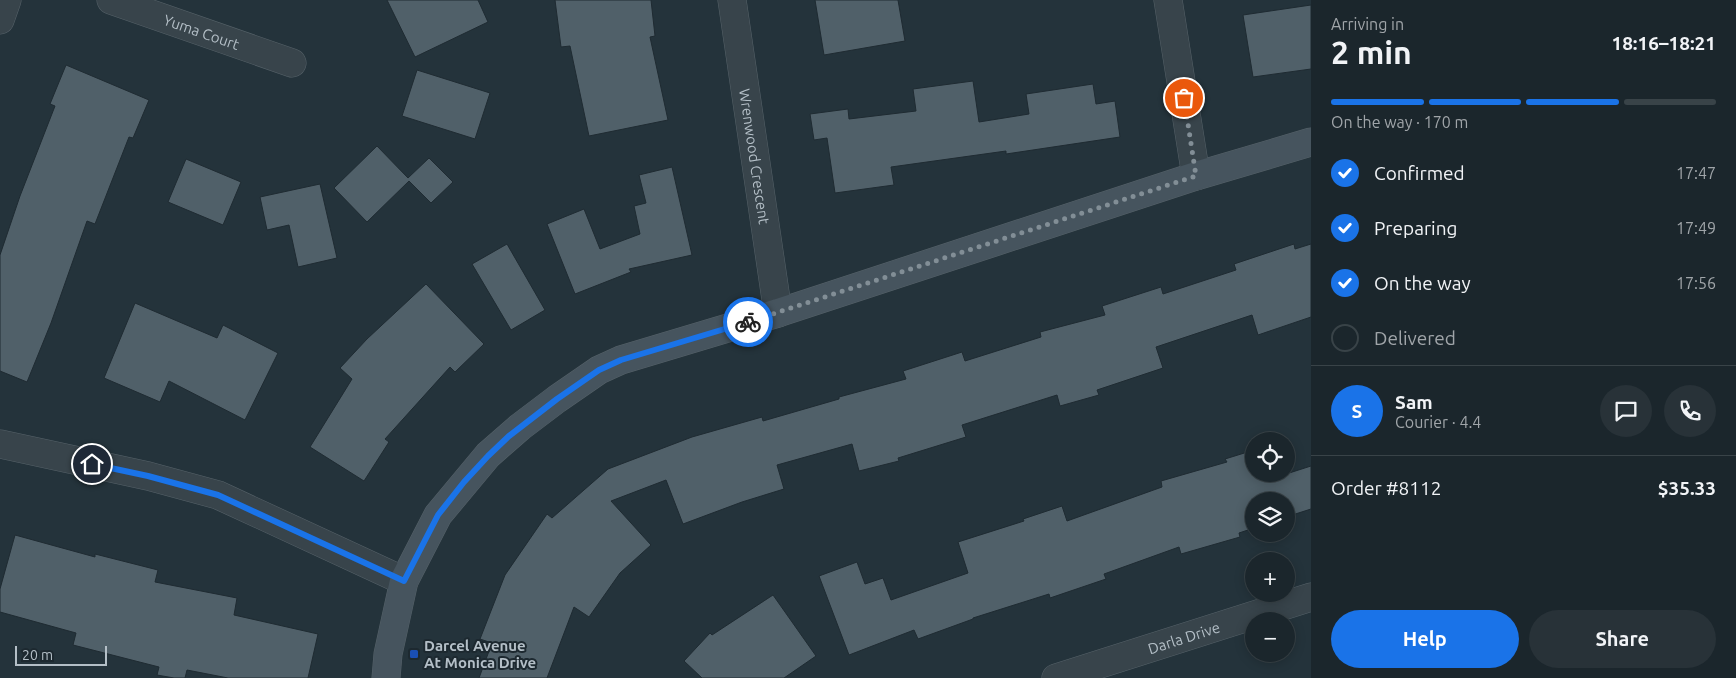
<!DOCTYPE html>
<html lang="en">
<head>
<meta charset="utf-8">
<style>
	:root { --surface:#1b262c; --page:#283238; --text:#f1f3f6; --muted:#a0a5a9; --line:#394348; --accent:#1a73e8 }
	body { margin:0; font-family:Ubuntu,sans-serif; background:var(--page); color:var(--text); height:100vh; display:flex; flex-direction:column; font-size:19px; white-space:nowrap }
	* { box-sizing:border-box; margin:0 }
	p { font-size:16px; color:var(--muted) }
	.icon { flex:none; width:28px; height:28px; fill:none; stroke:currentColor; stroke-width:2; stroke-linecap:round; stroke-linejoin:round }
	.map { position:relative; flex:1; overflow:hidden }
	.sheet { display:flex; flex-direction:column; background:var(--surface); width:425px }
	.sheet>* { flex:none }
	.buttons { position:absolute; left:1245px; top:432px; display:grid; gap:10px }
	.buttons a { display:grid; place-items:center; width:50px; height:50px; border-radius:50%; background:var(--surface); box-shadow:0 2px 12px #0003,0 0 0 1px var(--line); font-size:25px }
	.scale { position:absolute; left:15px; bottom:12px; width:92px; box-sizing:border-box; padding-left:5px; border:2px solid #b4bfc7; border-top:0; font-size:14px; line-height:18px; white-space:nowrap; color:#b4bfc7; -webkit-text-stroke:4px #1d2930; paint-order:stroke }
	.pin { position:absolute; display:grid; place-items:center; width:42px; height:42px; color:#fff; margin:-21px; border:2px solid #fff; border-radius:50%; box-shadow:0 1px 5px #0007 }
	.courier { position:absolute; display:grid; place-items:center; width:50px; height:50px; margin:-25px; border:4px solid #1a73e8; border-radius:50%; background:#fff; color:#222; box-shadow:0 1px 6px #0007 }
	.summary em { font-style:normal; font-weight:600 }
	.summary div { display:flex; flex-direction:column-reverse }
	.summary { display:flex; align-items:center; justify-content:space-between; height:85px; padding:0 20px }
	h1 { font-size:32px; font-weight:600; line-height:38px }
	.bar { display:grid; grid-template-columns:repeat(4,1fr); gap:8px 5px; align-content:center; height:60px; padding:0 20px }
	.bar i { height:6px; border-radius:4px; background:var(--line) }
	.bar .current { background:var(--accent) }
	.bar p { grid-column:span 4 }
	.line { display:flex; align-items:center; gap:12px; padding:0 20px; border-top:1px solid var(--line) }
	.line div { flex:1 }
	.round { display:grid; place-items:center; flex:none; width:52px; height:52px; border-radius:26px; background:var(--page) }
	ol { padding:0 20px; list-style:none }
	li { display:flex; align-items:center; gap:15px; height:55px }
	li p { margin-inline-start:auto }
	li .icon { padding:5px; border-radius:50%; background:var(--accent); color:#fff; stroke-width:4 }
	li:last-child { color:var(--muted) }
	li i { width:28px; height:28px; border:2px solid var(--line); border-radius:50% }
	.cta { display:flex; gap:10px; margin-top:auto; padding:10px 20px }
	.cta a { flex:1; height:58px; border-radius:30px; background:var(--accent); color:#fff; font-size:20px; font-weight:600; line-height:58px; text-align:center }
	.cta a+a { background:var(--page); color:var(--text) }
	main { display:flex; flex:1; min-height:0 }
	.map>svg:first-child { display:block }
</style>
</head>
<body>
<main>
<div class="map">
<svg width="1311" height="678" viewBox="0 0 1311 678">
	<rect width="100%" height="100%" fill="#24333b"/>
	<!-- building -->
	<path fill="#506069" stroke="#1f2b32" d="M 387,0 L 478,0 L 488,22 L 415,57 Z
		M 555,0 L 651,0 L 655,36 L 650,37 L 668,120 L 589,136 L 570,46 L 561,47 Z
		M 815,0 L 898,0 L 905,41 L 824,55 Z
		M 1311,5 L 1311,69 L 1253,77 L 1243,15 Z
		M 66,65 L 149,100 L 133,138 L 129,137 L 95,224 L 87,221 L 51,323 L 27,382 L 0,371 L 0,255 L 20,196 L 55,106 L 50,104 Z
		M 417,70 L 490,93 L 475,139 L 402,116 Z
		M 973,81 L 979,122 L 1029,114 L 1026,94 L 1093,84 L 1096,104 L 1115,101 L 1120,137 L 1006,154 L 1006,151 L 891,167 L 894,185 L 835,193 L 827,138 L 814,140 L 810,114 L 848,109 L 849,119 L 916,111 L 913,89 Z
		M 377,146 L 408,178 L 429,158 L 453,182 L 431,203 L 409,181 L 367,222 L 334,188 Z
		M 186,159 L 241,182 L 223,225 L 168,202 Z
		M 672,167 L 692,255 L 629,269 L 631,272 L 575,294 L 547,224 L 584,209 L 600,249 L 640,234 L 634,206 L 646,203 L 639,175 Z
		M 320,184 L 337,258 L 298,267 L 289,225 L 267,230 L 260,197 Z
		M 507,244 L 545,310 L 511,330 L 472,264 Z
		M 1294,244 L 1295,249 L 1311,244 L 1311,317 L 1258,335 L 1252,315 L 1156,347 L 1163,368 L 1097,390 L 1099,395 L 1060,406 L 1057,395 L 962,425 L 966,437 L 898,458 L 899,461 L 859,471 L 852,444 L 777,465 L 784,489 L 742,502 L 683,524 L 666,480 L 611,501 L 651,545 L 620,573 L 589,617 L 574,607 L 547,678 L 479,678 L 492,643 L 480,639 L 505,575 L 547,514 L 552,518 L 608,469 L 692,437 L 762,417 L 763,421 L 839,399 L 839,397 L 906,379 L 903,371 L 962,352 L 965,361 L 1041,337 L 1040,332 L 1105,315 L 1102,306 L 1161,287 L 1163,294 L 1236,270 L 1234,264 Z
		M 426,284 L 484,344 L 455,372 L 450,367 L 385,439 L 389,442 L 364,481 L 310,447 L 352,379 L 340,368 L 367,339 Z
		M 135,303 L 217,338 L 223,325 L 278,353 L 245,420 L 169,381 L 160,402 L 104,378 Z
		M 1254,450 L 1254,474 L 1286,474 L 1311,466 L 1311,509 L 1286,517 L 1286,501 L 1254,501 L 1254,528 L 1239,533 L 1240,537 L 1181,554 L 1179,547 L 1104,574 L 1106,579 L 1050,598 L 1049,594 L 973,618 L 973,619 L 918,639 L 914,630 L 849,655 L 819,576 L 857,562 L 865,584 L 883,578 L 891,600 L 968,573 L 958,542 L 1024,521 L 1023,519 L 1062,506 L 1067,521 L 1162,487 L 1161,481 L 1227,462 L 1225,459 Z
		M 15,535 L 95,557 L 95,554 L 158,570 L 155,582 L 237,598 L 234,615 L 318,634 L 308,678 L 228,678 L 187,670 L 185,678 L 174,678 L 157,675 L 159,667 L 73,645 L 76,633 L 0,612 L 0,589 Z
		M 773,595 L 816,656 L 784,678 L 702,678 L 684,661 L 710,633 L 712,635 Z"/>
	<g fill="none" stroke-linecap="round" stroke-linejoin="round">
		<defs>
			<g id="street">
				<path id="s1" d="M 111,0 L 292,63"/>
				<path id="s2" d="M 732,0 L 778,313"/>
				<path d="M 1168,0 L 1196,176"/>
				<path d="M 0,20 L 7,0"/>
				<path d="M 0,444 L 148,476 L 218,495 L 404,581"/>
				<path id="s3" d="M 1056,678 L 1311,597"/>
			</g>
			<path id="secondary" d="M 386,678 L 388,654 L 404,581 L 438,515 L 488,455 L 520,427 L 557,399 L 599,370 L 621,360 L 778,313 L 1196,176 L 1311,142"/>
		</defs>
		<!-- street casing -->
		<use href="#street" stroke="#566269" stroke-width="29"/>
		<!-- secondary casing -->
		<use href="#secondary" stroke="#566269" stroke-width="29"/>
		<!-- street -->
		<use href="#street" stroke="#38444b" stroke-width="28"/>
		<!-- secondary -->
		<use href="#secondary" stroke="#46545e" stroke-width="28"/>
	</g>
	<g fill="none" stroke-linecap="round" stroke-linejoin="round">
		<!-- done -->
		<path stroke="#828e96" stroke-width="5" stroke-dasharray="0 9" d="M 748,322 L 1196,176 L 1184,98"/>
		<!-- route -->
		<path stroke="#1a73e8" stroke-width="6" d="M 92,464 L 148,476 L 218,495 L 404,581 L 438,515 L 464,482 L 488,456 L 509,436 L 557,399 L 599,370 L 621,360 L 748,322"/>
	</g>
	<!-- markers -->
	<rect fill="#1a4fb4" stroke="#1d2930" stroke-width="2" x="409" y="649" width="10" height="10" rx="2.5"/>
	<g text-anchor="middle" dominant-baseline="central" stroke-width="4" stroke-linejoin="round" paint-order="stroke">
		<!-- street labels -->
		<g font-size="15" fill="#b4bfc7" stroke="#1d2930">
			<text stroke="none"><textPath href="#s1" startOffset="96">Yuma Court</textPath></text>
			<text stroke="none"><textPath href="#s2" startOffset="158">Wrenwood Crescent</textPath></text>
			<text stroke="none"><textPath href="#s3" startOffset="134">Darla Drive</textPath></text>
		</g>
		<!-- poi labels -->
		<g font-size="15" font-weight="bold" fill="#b4bfc7" stroke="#1d2930" text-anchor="start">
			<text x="424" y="645">Darcel Avenue<tspan x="424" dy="17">At Monica Drive</tspan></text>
		</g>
	</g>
</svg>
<div class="buttons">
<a><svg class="icon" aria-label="locate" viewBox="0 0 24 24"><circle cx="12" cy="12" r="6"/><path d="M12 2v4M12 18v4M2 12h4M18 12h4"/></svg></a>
<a><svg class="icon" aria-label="layers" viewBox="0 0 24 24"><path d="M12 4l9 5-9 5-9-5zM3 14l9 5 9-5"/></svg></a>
<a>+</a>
<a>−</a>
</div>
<div class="scale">20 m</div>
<div class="pin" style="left:1184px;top:98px;background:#ea580c"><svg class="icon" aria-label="bag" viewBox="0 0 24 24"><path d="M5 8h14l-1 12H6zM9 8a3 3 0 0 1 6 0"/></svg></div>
<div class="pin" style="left:92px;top:464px;background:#1f2937"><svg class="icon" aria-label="home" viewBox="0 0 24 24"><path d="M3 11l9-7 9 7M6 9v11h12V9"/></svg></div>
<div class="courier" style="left:748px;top:322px"><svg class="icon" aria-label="bike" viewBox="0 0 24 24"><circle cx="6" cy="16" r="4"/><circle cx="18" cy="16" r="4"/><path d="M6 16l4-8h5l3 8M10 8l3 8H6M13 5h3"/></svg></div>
</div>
<section class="sheet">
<div class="summary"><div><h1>2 min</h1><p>Arriving in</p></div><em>18:16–18:21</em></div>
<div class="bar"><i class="current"></i><i class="current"></i><i class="current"></i><i></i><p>On the way · 170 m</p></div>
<ol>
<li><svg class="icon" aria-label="check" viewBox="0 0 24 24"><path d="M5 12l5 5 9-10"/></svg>Confirmed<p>17:47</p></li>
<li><svg class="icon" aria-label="check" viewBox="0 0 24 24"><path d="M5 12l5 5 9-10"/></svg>Preparing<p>17:49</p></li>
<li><svg class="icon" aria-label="check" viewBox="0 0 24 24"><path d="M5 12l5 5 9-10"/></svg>On the way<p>17:56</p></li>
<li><i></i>Delivered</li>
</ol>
<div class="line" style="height:90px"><b class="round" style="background:var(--accent);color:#fff">S</b><div><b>Sam</b><p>Courier · 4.4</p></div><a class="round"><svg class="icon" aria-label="chat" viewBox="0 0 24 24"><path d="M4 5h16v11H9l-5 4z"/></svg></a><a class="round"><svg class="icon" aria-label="phone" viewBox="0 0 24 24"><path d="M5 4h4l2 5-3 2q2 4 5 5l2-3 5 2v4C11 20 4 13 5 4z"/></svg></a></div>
<div class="line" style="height:65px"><div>Order #8112</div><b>$35.33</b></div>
<div class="cta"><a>Help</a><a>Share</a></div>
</section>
</main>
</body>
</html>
